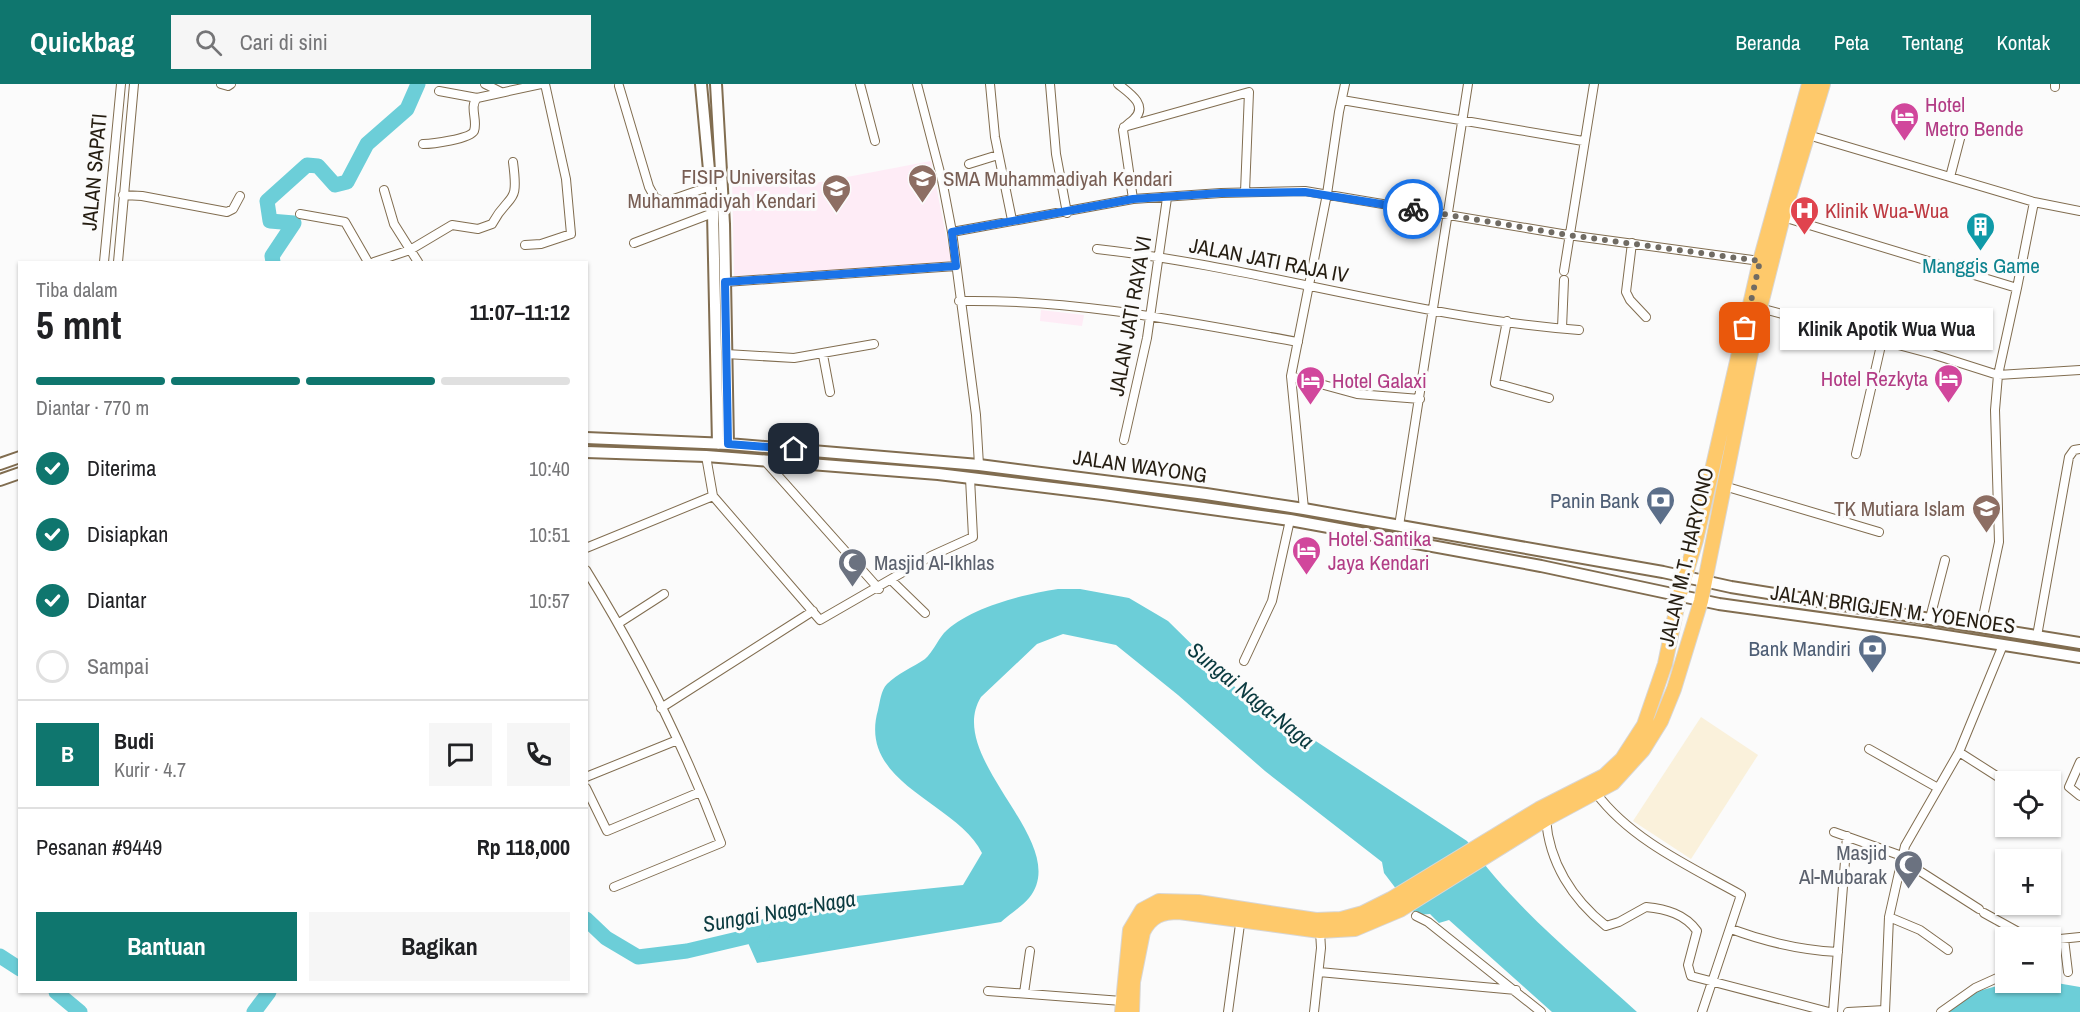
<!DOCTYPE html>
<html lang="id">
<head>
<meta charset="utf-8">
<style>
	:root { --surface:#fff; --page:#f6f6f6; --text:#202124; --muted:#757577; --line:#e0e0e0; --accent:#0f766e }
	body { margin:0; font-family:"Archivo Narrow",sans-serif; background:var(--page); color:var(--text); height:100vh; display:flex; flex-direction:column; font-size:22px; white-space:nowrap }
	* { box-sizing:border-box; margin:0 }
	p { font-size:20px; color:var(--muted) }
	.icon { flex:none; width:33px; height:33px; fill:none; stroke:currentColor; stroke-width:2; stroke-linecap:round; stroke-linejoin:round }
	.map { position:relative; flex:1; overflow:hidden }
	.side { position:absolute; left:18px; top:177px; width:570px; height:732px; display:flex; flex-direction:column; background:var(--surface); border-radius:0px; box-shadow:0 2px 4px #0004 }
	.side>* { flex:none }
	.buttons { position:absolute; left:1995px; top:687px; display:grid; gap:12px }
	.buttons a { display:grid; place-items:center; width:66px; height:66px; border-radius:0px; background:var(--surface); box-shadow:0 2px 4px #0004; font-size:30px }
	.pin { position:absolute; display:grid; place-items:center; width:51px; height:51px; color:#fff; margin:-26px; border-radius:12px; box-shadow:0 3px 9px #0006 }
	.courier { position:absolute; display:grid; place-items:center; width:60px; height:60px; margin:-30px; border:4px solid #1a73e8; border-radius:50%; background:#fff; color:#222; box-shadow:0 2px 8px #0007 }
	.bubble { position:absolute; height:42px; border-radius:0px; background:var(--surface); box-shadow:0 2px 4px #0004; font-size:20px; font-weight:700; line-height:42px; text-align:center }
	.head em { font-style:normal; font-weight:700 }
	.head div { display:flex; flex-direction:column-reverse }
	.head { display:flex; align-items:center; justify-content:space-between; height:102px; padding:0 18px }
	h1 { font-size:39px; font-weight:700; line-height:45px }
	.bar { display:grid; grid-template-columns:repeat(4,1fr); gap:9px 6px; align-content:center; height:72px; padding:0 18px }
	.bar i { height:8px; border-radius:4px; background:var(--line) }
	.bar .current { background:var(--accent) }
	.bar p { grid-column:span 4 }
	.line { display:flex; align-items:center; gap:15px; padding:0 18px; border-top:2px solid var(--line) }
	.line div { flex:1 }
	.round { display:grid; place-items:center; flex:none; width:63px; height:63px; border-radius:0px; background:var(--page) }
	ol { padding:0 18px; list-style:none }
	li { display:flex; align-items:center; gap:18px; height:66px }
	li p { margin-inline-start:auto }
	li .icon { padding:6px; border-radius:50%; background:var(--accent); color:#fff; stroke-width:4 }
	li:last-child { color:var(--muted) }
	li i { width:33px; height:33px; border:3px solid var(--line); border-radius:50% }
	.action { display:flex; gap:12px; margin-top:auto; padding:12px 18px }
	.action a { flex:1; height:69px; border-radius:0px; background:var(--accent); color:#fff; font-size:24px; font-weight:700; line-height:69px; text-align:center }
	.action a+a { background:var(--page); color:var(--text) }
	header { display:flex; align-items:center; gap:36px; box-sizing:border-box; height:84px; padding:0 30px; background:var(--accent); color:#fff }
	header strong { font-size:28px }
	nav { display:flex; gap:33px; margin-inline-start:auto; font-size:21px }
	.search { width:420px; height:54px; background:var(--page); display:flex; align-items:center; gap:15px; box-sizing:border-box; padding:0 21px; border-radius:0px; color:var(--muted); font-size:22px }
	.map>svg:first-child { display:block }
</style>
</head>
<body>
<header>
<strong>Quickbag</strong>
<div class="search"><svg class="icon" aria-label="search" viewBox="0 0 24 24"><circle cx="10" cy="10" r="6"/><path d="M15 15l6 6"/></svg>Cari di sini</div>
<nav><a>Beranda</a><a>Peta</a><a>Tentang</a><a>Kontak</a></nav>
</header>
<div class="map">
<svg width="2080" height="928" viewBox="0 0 2080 928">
	<rect width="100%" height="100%" fill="#fbfbfb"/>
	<!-- commercial -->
	<path fill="#faf1db" d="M 1701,633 L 1758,671 L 1691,775 L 1633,737 Z"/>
	<!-- education -->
	<path fill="#feecf6" d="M 931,77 L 952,181 L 734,192 L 732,92 L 788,88 L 789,104 Z
		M 1041,226 L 1084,231 L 1082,242 L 1040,237 Z"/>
	<!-- water -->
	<path fill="#6cced8" d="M 1058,505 L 1080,505 L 1129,514 L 1168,537 L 1237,605 L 1467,757 C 1514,824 1577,873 1637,928 L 1552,928 L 1449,836 L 1439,839 L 1430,830 L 1416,831 L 1384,789 L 1382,778 L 1265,687 L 1178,611 L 1116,561 L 1063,550 L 1037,560 L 981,613 C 943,675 1074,759 1029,814 C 1021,823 1010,830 1001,838 L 757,879 L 741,843 L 817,816 L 963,801 L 982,769 C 957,718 857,700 878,626 C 880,618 881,606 887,600 C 897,590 913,583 925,575 C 933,568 937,557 944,549 C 968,524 1024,510 1058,505 Z
		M 2051,898 L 2080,903 L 2080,928 L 1948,928 L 1975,908 L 2008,899 Z"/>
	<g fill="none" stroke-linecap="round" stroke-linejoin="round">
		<!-- river -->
		<path stroke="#6cced8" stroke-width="15" d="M 273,178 L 272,172 L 294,139 L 270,137 L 267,117 L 307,81 L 318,82 L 335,101 L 347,98 L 367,60 L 407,25 L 418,0
			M 586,835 L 606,854 L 638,873 L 687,867 L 763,849
			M 0,872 L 20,885
			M 56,908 L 80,928
			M 254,928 L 269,908"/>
		<defs>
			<path id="street" d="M 221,0 L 228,2 L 231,0
				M 485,0 L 501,8
				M 860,0 L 875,57
				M 917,0 L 942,96 L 952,148 L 976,331 L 979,381
				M 990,0 L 995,53 L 1012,136
				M 1050,0 L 1056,70 L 1067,129
				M 1118,0 C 1128,8 1149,21 1134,35 C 1129,40 1126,40 1123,46 L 1133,115
				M 619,2 L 649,103 L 655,114 L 665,118 L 711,102
				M 2055,3 L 2055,0
				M 439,7 L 477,14
				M 1342,16 L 1583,57
				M 1124,43 L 1249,8 L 1245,108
				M 1808,51 L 2034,118 L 2080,127
				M 423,60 C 432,60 470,55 474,47 C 478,36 469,23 477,14 L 541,0
				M 969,80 L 998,71
				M 1950,93 L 1962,47
				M 384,106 L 394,140 L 418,178
				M 123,111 L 142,112 L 227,128 L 233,125 L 240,112
				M 300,130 L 345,138 L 368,178
				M 1783,133 L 2017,204 L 1998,291 L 1995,326 L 1999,458 L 1981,542
				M 952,148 L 1133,115 L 1221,109 L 1305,107 L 1568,151 L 1760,177
				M 634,159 L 713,129
				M 1632,159 L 1626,208 L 1630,216 L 1646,233
				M 525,161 L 541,160 L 571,150 L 566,95 L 545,0
				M 1097,165 C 1259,183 1416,234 1579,246
				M 104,178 L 121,0
				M 118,178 L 134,0
				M 374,178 L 410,166 L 452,141 L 478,145 L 492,140 C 510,107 519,124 513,78
				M 1564,187 L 1594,0
				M 725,198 L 956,182
				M 2017,204 L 2034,118
				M 959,217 C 1074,215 1186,238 1298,258
				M 1760,224 L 1932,270 L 1998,291 L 2080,286
				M 1507,237 L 1495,299 L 1549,314
				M 1562,244 L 1564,196
				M 726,270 L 794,274 L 874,260
				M 823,271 L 830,308
				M 1291,292 L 1357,310 L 1420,315
				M 1124,356 L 1147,254 L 1167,114
				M 1856,370 L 1882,257
				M 706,372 L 713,412 L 820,536 L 931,472 L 973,453 L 970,394
				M 764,376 L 879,505
				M 1724,402 L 1879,448
				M 1304,425 L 1291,292 L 1327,110 L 1339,28 L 1345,0
				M 1399,442 L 1468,0
				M 586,464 L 713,412
				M 586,486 C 638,570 686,667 721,759 L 614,803
				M 892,497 L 925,529
				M 1930,534 L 1945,476
				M 619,539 L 664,510
				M 2037,552 L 2069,373 L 2074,366 L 2080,365
				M 1244,577 L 1272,517 L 1290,436
				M 661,624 L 813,527
				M 1869,665 L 1938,704
				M 1959,668 L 2006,698
				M 2080,678 L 2069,703 L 2080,712
				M 586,693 L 675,657
				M 586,704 L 607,747 L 700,708
				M 1596,709 C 1631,756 1691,783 1741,811 L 1702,928
				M 1546,735 C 1549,778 1572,815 1606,842 L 1619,838 L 1646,823 C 1666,825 1685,830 1697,847 L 1688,881 L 1691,892 L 1829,928
				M 1834,748 L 1902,772
				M 1901,775 L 1979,825
				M 1984,829 L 2022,850 L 2035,854
				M 1416,832 L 1428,838 L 1541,928
				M 1889,833 L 1920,846 L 1948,866
				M 1731,845 C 1766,858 1800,866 1838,868
				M 2064,855 L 2068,888
				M 2050,856 L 2080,853
				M 1319,888 L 1516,906
				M 988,907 L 1122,917
				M 1024,909 L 1030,867
				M 1228,928 L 1241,833
				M 1314,928 L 1321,864 L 1320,847
				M 1833,928 L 1847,752
				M 1848,928 L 1885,926
				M 1885,928 L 1889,833 L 1905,762 L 1959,668 L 2003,561
				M 1941,928 L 1975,904 L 2006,890"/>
			<path id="secondary" d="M 701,0 L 713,129 L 718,360
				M 716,0 L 724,140 L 728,360
				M 586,354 L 728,360 L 979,381 L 1206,410 L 1304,425 L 1663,488 L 1731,503 L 2080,559
				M 586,368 L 706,372 L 938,390 L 1103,410 L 1290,436 L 1541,482 L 1719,520 L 1921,548 L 2080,573
				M 0,380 L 20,373
				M 0,396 L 20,389"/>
			<path id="highway" d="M 1122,928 L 1130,846 L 1142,826 L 1159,817 L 1198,818 L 1316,836 L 1341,835 L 1363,829 L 1391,815 L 1539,725 L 1604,692 L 1622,675 L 1644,641 L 1665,580 L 1679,513 L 1696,456 L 1760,177 L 1809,0
				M 1132,928 L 1133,898 L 1143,848 C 1151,832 1162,828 1179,828 L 1320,847 L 1355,845 L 1400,826 L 1546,735 L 1613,699 L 1643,666 L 1661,637 L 1674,605 L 1701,517 L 1760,224 L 1783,133 L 1823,0"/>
		</defs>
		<!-- street casing -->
		<use href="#street" stroke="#816d50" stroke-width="10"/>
		<!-- secondary casing -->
		<use href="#secondary" stroke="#816d50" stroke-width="14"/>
		<!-- highway casing -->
		<use href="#highway" stroke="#d8d6d4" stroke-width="16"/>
		<!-- street -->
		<use href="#street" stroke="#fff" stroke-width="8"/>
		<!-- secondary -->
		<use href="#secondary" stroke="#fff" stroke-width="10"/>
		<!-- highway -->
		<use href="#highway" stroke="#fec96b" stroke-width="14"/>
	</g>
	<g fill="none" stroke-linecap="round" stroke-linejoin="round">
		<!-- done -->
		<path stroke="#706b63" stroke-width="6" stroke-dasharray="0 10.8" d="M 1413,125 L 1568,151 L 1760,177 L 1745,244"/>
		<!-- route -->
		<path stroke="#1a73e8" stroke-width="8" d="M 794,365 L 728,360 L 725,198 L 956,182 L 952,148 L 1133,115 L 1221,109 L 1305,108 L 1413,125"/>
	</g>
	<!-- icons -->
	<defs>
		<symbol id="hotel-pin" viewBox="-11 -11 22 30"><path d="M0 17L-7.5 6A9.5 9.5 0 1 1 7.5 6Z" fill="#d1479c" stroke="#fbfbfb"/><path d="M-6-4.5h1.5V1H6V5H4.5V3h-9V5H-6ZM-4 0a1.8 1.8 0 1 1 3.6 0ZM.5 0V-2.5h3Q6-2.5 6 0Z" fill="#fff"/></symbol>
		<symbol id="school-pin" viewBox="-11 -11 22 30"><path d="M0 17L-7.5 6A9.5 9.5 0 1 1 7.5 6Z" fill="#8d6e63" stroke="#fbfbfb"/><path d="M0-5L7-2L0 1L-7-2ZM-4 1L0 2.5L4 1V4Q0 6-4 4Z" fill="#fff"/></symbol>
		<symbol id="university-pin" viewBox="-11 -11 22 30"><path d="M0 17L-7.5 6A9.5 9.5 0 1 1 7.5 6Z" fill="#8d6e63" stroke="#fbfbfb"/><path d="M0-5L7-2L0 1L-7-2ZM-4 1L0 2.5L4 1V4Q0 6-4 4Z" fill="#fff"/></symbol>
		<symbol id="hospital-pin" viewBox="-11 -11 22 30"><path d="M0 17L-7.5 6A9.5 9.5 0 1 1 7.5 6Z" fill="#e0444e" stroke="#fbfbfb"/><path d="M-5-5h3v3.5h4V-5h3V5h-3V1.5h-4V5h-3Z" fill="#fff"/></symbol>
		<symbol id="building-pin" viewBox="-11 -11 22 30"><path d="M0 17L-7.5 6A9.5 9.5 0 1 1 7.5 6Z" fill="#0f9aa8" stroke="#fbfbfb"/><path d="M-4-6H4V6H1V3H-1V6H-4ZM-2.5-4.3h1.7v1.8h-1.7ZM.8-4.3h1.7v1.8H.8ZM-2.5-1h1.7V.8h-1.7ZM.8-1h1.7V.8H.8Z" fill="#fff"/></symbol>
		<symbol id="bank-pin" viewBox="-11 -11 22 30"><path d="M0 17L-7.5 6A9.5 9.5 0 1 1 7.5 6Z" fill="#5c6f8a" stroke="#fbfbfb"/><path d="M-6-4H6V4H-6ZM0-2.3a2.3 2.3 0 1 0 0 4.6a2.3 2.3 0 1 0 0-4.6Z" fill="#fff"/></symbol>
		<symbol id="mosque-pin" viewBox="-11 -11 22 30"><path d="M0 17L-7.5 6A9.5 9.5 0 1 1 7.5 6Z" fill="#6b7280" stroke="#fbfbfb"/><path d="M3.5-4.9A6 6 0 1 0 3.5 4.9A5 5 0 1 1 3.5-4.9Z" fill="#fff"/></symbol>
	</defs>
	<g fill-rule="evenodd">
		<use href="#hotel-pin" x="1888" y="16" width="33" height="45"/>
		<use href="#school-pin" x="906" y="78" width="33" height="45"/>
		<use href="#university-pin" x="820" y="88" width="33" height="45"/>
		<use href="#hospital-pin" x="1788" y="110" width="33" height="45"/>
		<use href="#building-pin" x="1964" y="126" width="33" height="45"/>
		<use href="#hotel-pin" x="1932" y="278" width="33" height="45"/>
		<use href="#hotel-pin" x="1294" y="280" width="33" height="45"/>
		<use href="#bank-pin" x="1644" y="400" width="33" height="45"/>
		<use href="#school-pin" x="1970" y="408" width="33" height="45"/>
		<use href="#hotel-pin" x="1290" y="450" width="33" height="45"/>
		<use href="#mosque-pin" x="836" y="462" width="33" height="45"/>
		<use href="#bank-pin" x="1856" y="548" width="33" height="45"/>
		<use href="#mosque-pin" x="1892" y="764" width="33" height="45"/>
	</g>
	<g text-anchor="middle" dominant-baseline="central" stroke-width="6" stroke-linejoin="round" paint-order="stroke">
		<!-- hotel labels -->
		<g font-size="21" fill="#b23c85" stroke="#fbfbfb" text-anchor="start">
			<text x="1925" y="20">Hotel<tspan x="1925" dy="24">Metro Bende</tspan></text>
			<text x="1928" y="294" text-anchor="end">Hotel Rezkyta</text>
			<text x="1332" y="296">Hotel Galaxi</text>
			<text x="1328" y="454">Hotel Santika<tspan x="1328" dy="24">Jaya Kendari</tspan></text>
		</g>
		<!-- street labels -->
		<g font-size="21" fill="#251d11" stroke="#fbfbfb">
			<text transform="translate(94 88) rotate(-85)">JALAN SAPATI</text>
			<text transform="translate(1269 176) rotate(11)">JALAN JATI RAJA IV</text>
			<text transform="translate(1130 232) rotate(-80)">JALAN JATI RAYA VI</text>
			<text transform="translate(1140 382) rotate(8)">JALAN WAYONG</text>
			<text transform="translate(1686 473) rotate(-77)">JALAN M.T. HARYONO</text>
			<text transform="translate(1893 525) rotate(8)">JALAN BRIGJEN M. YOENOES</text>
		</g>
		<!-- education labels -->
		<g font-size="21" fill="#785e54" stroke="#fbfbfb" text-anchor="end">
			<text x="816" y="92">FISIP Universitas<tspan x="816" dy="24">Muhammadiyah Kendari</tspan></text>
			<text x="943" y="94" text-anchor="start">SMA Muhammadiyah Kendari</text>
			<text x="1965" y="424">TK Mutiara Islam</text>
		</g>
		<!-- health labels -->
		<g font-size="21" fill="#be3a42" stroke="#fbfbfb" text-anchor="start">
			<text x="1825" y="126">Klinik Wua-Wua</text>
		</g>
		<!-- culture labels -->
		<g font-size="21" fill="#0d838f" stroke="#fbfbfb">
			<text x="1981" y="181">Manggis Game</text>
		</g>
		<!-- service labels -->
		<g font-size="21" fill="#4e5e75" stroke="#fbfbfb" text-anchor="end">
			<text x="1639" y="416">Panin Bank</text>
			<text x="1851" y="564">Bank Mandiri</text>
		</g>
		<!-- worship labels -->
		<g font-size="21" fill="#5b616d" stroke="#fbfbfb" text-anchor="start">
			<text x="874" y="478">Masjid Al-Ikhlas</text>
			<text x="1887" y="768" text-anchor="end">Masjid<tspan x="1887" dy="24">Al-Mubarak</tspan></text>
		</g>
		<!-- water labels -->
		<g font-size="22" font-style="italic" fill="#0a3a3f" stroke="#fbfbfb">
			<text transform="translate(1251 611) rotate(39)">Sungai Naga-Naga</text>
			<text transform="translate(779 827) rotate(-10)">Sungai Naga-Naga</text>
		</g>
	</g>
</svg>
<div class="buttons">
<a><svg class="icon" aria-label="locate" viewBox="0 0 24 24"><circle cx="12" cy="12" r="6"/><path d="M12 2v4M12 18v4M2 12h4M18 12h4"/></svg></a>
<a>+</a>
<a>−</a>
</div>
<div class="pin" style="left:1745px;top:244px;background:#ea580c"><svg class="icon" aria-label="bag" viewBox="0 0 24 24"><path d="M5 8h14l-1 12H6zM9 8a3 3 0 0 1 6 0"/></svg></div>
<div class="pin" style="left:794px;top:365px;background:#1f2937"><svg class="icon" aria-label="home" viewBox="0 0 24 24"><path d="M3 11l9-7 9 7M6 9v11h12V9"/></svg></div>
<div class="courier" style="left:1413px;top:125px"><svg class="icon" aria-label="bike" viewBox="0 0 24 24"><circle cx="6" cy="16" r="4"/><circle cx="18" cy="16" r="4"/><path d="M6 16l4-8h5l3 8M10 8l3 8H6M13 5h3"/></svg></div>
<div class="bubble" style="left:1780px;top:224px;width:213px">Klinik Apotik Wua Wua</div>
<section class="side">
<div class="head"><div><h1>5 mnt</h1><p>Tiba dalam</p></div><em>11:07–11:12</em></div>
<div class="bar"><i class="current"></i><i class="current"></i><i class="current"></i><i></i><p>Diantar · 770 m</p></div>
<ol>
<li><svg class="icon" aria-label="check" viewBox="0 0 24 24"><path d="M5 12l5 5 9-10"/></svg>Diterima<p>10:40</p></li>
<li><svg class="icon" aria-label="check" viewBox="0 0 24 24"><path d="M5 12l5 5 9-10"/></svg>Disiapkan<p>10:51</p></li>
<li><svg class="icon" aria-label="check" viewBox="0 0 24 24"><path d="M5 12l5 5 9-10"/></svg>Diantar<p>10:57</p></li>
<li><i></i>Sampai</li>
</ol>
<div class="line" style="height:108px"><b class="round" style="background:var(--accent);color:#fff">B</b><div><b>Budi</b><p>Kurir · 4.7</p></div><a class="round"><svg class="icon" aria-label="chat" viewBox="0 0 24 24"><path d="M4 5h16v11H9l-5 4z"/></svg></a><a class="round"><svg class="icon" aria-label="phone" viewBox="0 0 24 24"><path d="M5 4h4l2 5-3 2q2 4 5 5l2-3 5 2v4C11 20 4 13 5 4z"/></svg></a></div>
<div class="line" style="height:78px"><div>Pesanan #9449</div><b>Rp 118,000</b></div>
<div class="action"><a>Bantuan</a><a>Bagikan</a></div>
</section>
</div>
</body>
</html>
